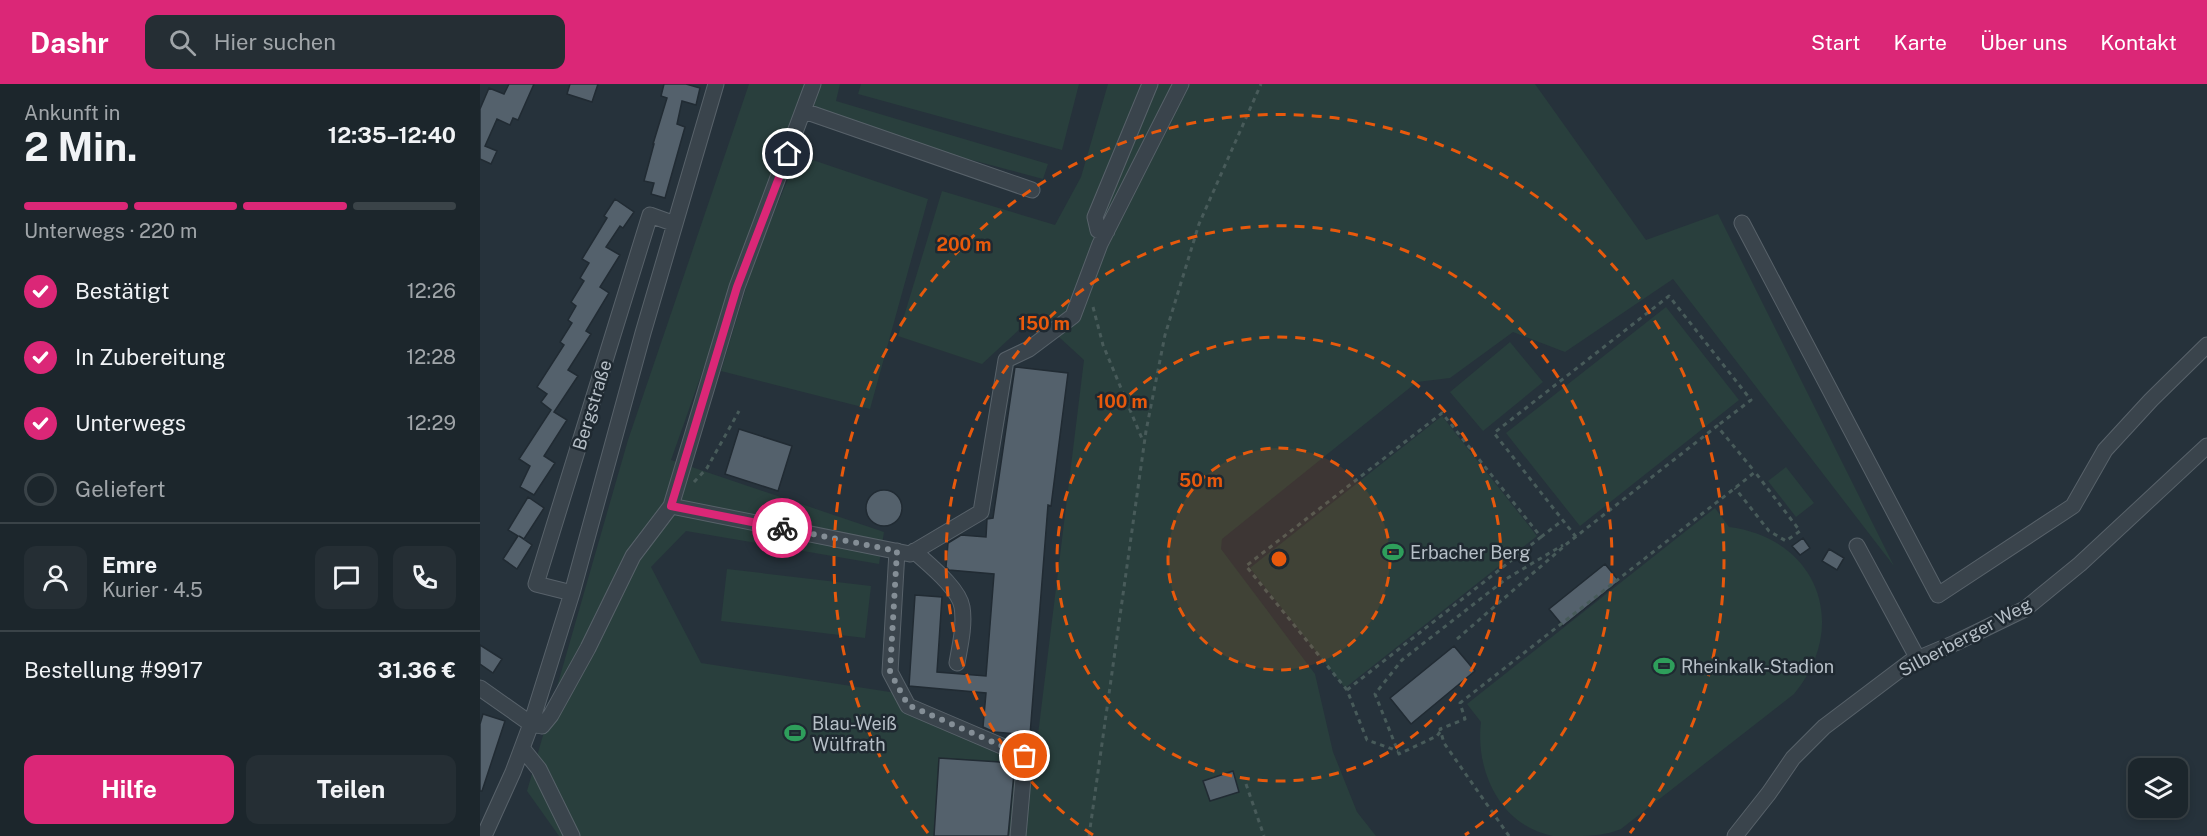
<!DOCTYPE html>
<html lang="de">
<head>
<meta charset="utf-8">
<style>
	:root { --surface:#1c262c; --page:#252e34; --text:#f1f3f6; --muted:#a0a5a9; --line:#3a4348; --accent:#db2777 }
	body { margin:0; font-family:"Public Sans",sans-serif; background:var(--page); color:var(--text); height:100vh; display:flex; flex-direction:column; font-size:22px; white-space:nowrap }
	* { box-sizing:border-box; margin:0 }
	p { font-size:20px; color:var(--muted) }
	.icon { flex:none; width:33px; height:33px; fill:none; stroke:currentColor; stroke-width:2; stroke-linecap:round; stroke-linejoin:round }
	.map { position:relative; flex:1; overflow:hidden }
	.panel { display:flex; flex-direction:column; background:var(--surface); width:480px }
	.panel>* { flex:none }
	.controls { position:absolute; left:1648px; top:674px; display:grid; gap:12px }
	.controls a { display:grid; place-items:center; width:60px; height:60px; border-radius:12px; background:var(--surface); box-shadow:0 3px 9px #0003,0 0 0 2px var(--line); font-size:30px }
	.pin { position:absolute; display:grid; place-items:center; width:51px; height:51px; color:#fff; margin:-26px; border:3px solid #fff; border-radius:50%; box-shadow:0 2px 6px #0007 }
	.courier { position:absolute; display:grid; place-items:center; width:60px; height:60px; margin:-30px; border:4px solid #db2777; border-radius:50%; background:#fff; color:#222; box-shadow:0 2px 8px #0007 }
	.overview em { font-style:normal; font-weight:700 }
	.overview div { display:flex; flex-direction:column-reverse }
	.overview { display:flex; align-items:center; justify-content:space-between; height:102px; padding:0 24px }
	h1 { font-size:39px; font-weight:700; line-height:45px }
	.bar { display:grid; grid-template-columns:repeat(4,1fr); gap:9px 6px; align-content:center; height:72px; padding:0 24px }
	.bar i { height:8px; border-radius:4px; background:var(--line) }
	.bar .selected { background:var(--accent) }
	.bar p { grid-column:span 4 }
	.line { display:flex; align-items:center; gap:15px; padding:0 24px; border-top:2px solid var(--line) }
	.line div { flex:1 }
	.round { display:grid; place-items:center; flex:none; width:63px; height:63px; border-radius:12px; background:var(--page) }
	ol { padding:0 24px; list-style:none }
	li { display:flex; align-items:center; gap:18px; height:66px }
	li p { margin-inline-start:auto }
	li .icon { padding:6px; border-radius:50%; background:var(--accent); color:#fff; stroke-width:4 }
	li:last-child { color:var(--muted) }
	li i { width:33px; height:33px; border:3px solid var(--line); border-radius:50% }
	.action { display:flex; gap:12px; margin-top:auto; padding:12px 24px }
	.action a { flex:1; height:69px; border-radius:12px; background:var(--accent); color:#fff; font-size:24px; font-weight:700; line-height:69px; text-align:center }
	.action a+a { background:var(--page); color:var(--text) }
	header { display:flex; align-items:center; gap:36px; box-sizing:border-box; height:84px; padding:0 30px; background:var(--accent); color:#fff }
	header strong { font-size:28px }
	nav { display:flex; gap:33px; margin-inline-start:auto; font-size:21px }
	.search { width:420px; height:54px; background:var(--page); display:flex; align-items:center; gap:15px; box-sizing:border-box; padding:0 21px; border-radius:12px; color:var(--muted); font-size:22px }
	main { display:flex; flex:1; min-height:0 }
	.map>svg:first-child { display:block }
</style>
</head>
<body>
<header>
<strong>Dashr</strong>
<div class="search"><svg class="icon" aria-label="search" viewBox="0 0 24 24"><circle cx="10" cy="10" r="6"/><path d="M15 15l6 6"/></svg>Hier suchen</div>
<nav><a>Start</a><a>Karte</a><a>Über uns</a><a>Kontakt</a></nav>
</header>
<main>
<section class="panel">
<div class="overview"><div><h1>2 Min.</h1><p>Ankunft in</p></div><em>12:35–12:40</em></div>
<div class="bar"><i class="selected"></i><i class="selected"></i><i class="selected"></i><i></i><p>Unterwegs · 220 m</p></div>
<ol>
<li><svg class="icon" aria-label="check" viewBox="0 0 24 24"><path d="M5 12l5 5 9-10"/></svg>Bestätigt<p>12:26</p></li>
<li><svg class="icon" aria-label="check" viewBox="0 0 24 24"><path d="M5 12l5 5 9-10"/></svg>In Zubereitung<p>12:28</p></li>
<li><svg class="icon" aria-label="check" viewBox="0 0 24 24"><path d="M5 12l5 5 9-10"/></svg>Unterwegs<p>12:29</p></li>
<li><i></i>Geliefert</li>
</ol>
<div class="line" style="height:108px"><a class="round"><svg class="icon" aria-label="person" viewBox="0 0 24 24"><circle cx="12" cy="8" r="4"/><path d="M4 21q1-7 8-7t8 7"/></svg></a><div><b>Emre</b><p>Kurier · 4.5</p></div><a class="round"><svg class="icon" aria-label="chat" viewBox="0 0 24 24"><path d="M4 5h16v11H9l-5 4z"/></svg></a><a class="round"><svg class="icon" aria-label="phone" viewBox="0 0 24 24"><path d="M5 4h4l2 5-3 2q2 4 5 5l2-3 5 2v4C11 20 4 13 5 4z"/></svg></a></div>
<div class="line" style="height:78px"><div>Bestellung #9917</div><b>31.36 €</b></div>
<div class="action"><a>Hilfe</a><a>Teilen</a></div>
</section>
<div class="map">
<svg width="1727" height="752" viewBox="0 0 1727 752">
	<rect width="100%" height="100%" fill="#26323b"/>
	<!-- green -->
	<path fill="#293f3d" d="M 269,0 L 360,0 L 356,17 L 568,80 L 563,95 L 314,29 L 191,376 L 404,448 L 399,480 L 206,447 L 171,483 L 221,579 L 410,608 L 556,667 L 604,276 L 555,231 L 502,280 L 418,252 L 462,107 L 575,141 L 601,93 L 628,0 L 1055,0 L 1166,156 L 1238,130 L 1414,482 L 1193,195 L 1085,268 L 1033,248 L 970,294 L 937,298 L 742,455 L 741,465 L 835,590 L 853,668 L 877,728 L 896,752 L 79,752 L 47,707 L 148,356 Z
		M 381,0 L 599,0 L 582,66 L 378,10 Z
		M 318,71 L 448,115 L 390,325 L 241,287 L 274,177 Z
		M 1186,223 L 1259,316 L 1100,442 L 1026,349 Z
		M 1030,258 L 1063,298 L 1003,347 L 970,308 Z
		M 962,332 L 1057,452 L 865,604 L 770,484 Z
		M 1306,383 L 1334,419 L 1316,433 L 1288,397 Z
		M 1235,424 L 1249,443 C 1337,454 1371,541 1314,610 L 1141,745 C 1126,751 1113,752 1096,752 C 1089,752 1080,752 1073,752 C 1020,742 995,686 1001,638 L 987,620 Z
		M 247,485 L 391,502 L 385,554 L 241,537 Z"/>
	<!-- building -->
	<path fill="#54616c" stroke="#212b33" stroke-width="1.5" d="M 29,0 L 54,0 L 38,36 L 33,34 L 30,41 L 17,35 L 5,62 L 17,67 L 11,80 L 0,75 L 0,25 L 9,4 L 24,10 Z
		M 90,0 L 118,0 L 112,18 L 87,10 Z
		M 184,0 L 206,0 L 220,4 L 216,21 L 202,17 L 197,40 L 205,43 L 185,114 L 171,110 L 174,99 L 164,97 L 174,60 L 173,60 L 187,14 L 181,12 Z
		M 135,115 L 154,128 L 143,144 L 140,142 L 126,163 L 140,171 L 120,203 L 129,209 L 106,247 L 111,250 L 88,286 L 98,292 L 74,328 L 87,336 L 64,372 L 75,379 L 54,411 L 40,403 L 50,382 L 39,375 L 71,326 L 61,318 L 67,310 L 57,303 L 84,261 L 80,258 L 92,239 L 88,236 L 96,222 L 91,218 L 104,197 L 100,194 L 109,179 L 102,175 L 127,134 L 124,132 Z
		M 535,283 L 588,289 L 571,422 L 568,421 L 550,651 L 514,648 L 503,643 L 506,609 L 429,602 L 435,511 L 462,513 L 457,588 L 506,592 L 514,490 L 469,486 L 466,483 L 468,459 L 481,451 L 506,453 L 507,435 L 513,434 Z
		M 259,345 L 312,362 L 298,407 L 245,390 Z
		M386 424a18 18 0 1 1 36 0a18 18 0 1 1-36 0Z
		M 48,413 L 64,424 L 44,455 L 39,452 L 52,461 L 37,485 L 23,475 L 38,452 L 28,446 Z
		M 1323,454 L 1330,464 L 1320,471 L 1312,462 Z
		M 1349,465 L 1364,474 L 1357,486 L 1342,477 Z
		M 1125,480 L 1139,497 L 1083,542 L 1069,525 Z
		M 0,561 L 22,575 L 13,589 L 0,580 Z
		M 974,562 L 995,587 L 931,640 L 910,614 Z
		M 3,630 L 25,637 L 2,707 L 0,707 L 0,640 Z
		M 459,674 L 535,679 L 528,752 L 454,752 Z
		M 753,687 L 759,708 L 730,717 L 723,697 Z"/>
	<g fill="none" stroke-linecap="round" stroke-linejoin="round">
		<defs>
			<path id="minor" d="M 324,27 L 552,106
				M 1262,139 L 1458,511 L 1593,422 L 1625,366 L 1671,316 L 1727,261
				M 627,147 L 618,146 L 615,133 L 670,0
				M 191,422 L 430,470 L 501,428 L 526,276 L 549,265 L 593,232 L 620,160 L 701,0
				M 1377,462 L 1438,575
				M 417,467 L 410,588 L 428,622 L 545,672 L 538,752
				M 434,467 C 448,480 479,504 482,523 C 485,541 480,562 477,579
				M 92,509 L 56,500 L 170,131 L 195,140
				M 0,604 L 51,640 L 62,642 L 71,631 L 108,564 L 153,472 L 191,422 L 257,203 L 333,0
				M 42,664 L 59,685 L 92,752
				M 4,752 L 33,688 L 51,640 L 92,509 L 163,249 L 236,0
				M 1255,752 L 1289,709 L 1313,674 L 1344,643 L 1430,578 L 1475,559 L 1545,525 L 1600,480 L 1727,362"/>
		</defs>
		<!-- minor casing -->
		<use href="#minor" stroke="#58626a" stroke-width="17"/>
		<!-- path -->
		<path stroke="#485b5a" stroke-width="3" stroke-dasharray="4.5 4.5" stroke-linecap="butt" d="M 613,223 L 623,261 L 663,357
			M 214,398 L 227,384 L 259,327
			M 1061,453 L 1083,436
			M 1096,453 L 1014,349 L 1189,212 L 1271,316 L 1237,342
			M 977,555 L 1089,458 L 1237,342 L 1275,388
			M 867,606 L 1061,453 L 962,329 L 766,482 L 867,606 L 887,656 L 918,667
			M 960,648 L 957,652 L 919,670 L 895,610 L 922,576 L 1026,495 L 1083,461
			M 766,700 L 784,752
			M 609,752 L 666,347 L 685,251 L 719,140 L 781,0
			M 1029,752 L 964,659 L 960,645 L 985,635 L 980,619 L 1255,404 L 1275,388 L 1320,447 L 1306,457 L 1289,447 L 1255,404"/>
		<!-- minor -->
		<use href="#minor" stroke="#3a444c" stroke-width="15"/>
	</g>
	<g fill="none" stroke-linecap="round" stroke-linejoin="round">
		<!-- done -->
		<path stroke="#848e96" stroke-width="6" stroke-dasharray="0 10.8" d="M 302,444 L 417,467 L 410,588 L 428,621 L 545,672"/>
		<!-- route -->
		<path stroke="#db2777" stroke-width="8" d="M 302,444 L 191,422 L 257,203 L 308,70"/>
	</g>
	<!-- distance rings -->
	<circle cx="799" cy="475" r="111" fill="#e8590c" fill-opacity=".12"/>
	<g fill="none" stroke="#e8590c" stroke-width="3" stroke-dasharray="10 8">
		<circle cx="799" cy="475" r="111"/>
		<circle cx="799" cy="475" r="222"/>
		<path d="M613 751A333 333 0 1 1 985 751"/>
		<path d="M448 749A445 445 0 1 1 1150 749"/>
	</g>
	<!-- icons -->
	<defs>
		<symbol id="stadium-bare" viewBox="-9 -9 18 18"><path d="M0-5a6.5 5 0 1 0 0 10a6.5 5 0 1 0 0-10ZM-3.5-1.8h7v3.6h-7Z" fill="#2e9e5b" stroke="#1f2931" stroke-width="2.5" paint-order="stroke"/></symbol>
	</defs>
	<g fill-rule="evenodd">
		<use href="#stadium-bare" x="898" y="453" width="30" height="30"/>
		<use href="#stadium-bare" x="1169" y="567" width="30" height="30"/>
		<use href="#stadium-bare" x="300" y="634" width="30" height="30"/>
	</g>
	<g text-anchor="middle" dominant-baseline="central" stroke-width="5" stroke-linejoin="round" paint-order="stroke">
		<!-- street labels -->
		<g font-size="18" fill="#b6bfc7" stroke="#1f2931">
			<text transform="translate(112 321) rotate(-73)">Bergstraße</text>
			<text transform="translate(1485 553) rotate(-28)">Silberberger Weg</text>
		</g>
		<!-- poi labels -->
		<g font-size="18" fill="#b6bfc7" stroke="#1f2931" text-anchor="start">
			<text x="930" y="468">Erbacher Berg</text>
			<text x="1201" y="582">Rheinkalk-Stadion</text>
			<text x="332" y="639">Blau-Weiß<tspan x="332" dy="21">Wülfrath</tspan></text>
		</g>
	</g>
	<circle cx="799" cy="475" r="9" fill="#e8590c" stroke="#1f2931" stroke-width="3"/>
	<g font-size="18" text-anchor="middle" font-weight="bold" fill="#e8590c" stroke="#1f2931" stroke-width="5" stroke-linejoin="round" paint-order="stroke">
		<text x="484" y="167">200 m</text>
		<text x="564" y="246">150 m</text>
		<text x="642" y="324">100 m</text>
		<text x="721" y="403">50 m</text>
	</g>
</svg>
<div class="controls">
<a><svg class="icon" aria-label="layers" viewBox="0 0 24 24"><path d="M12 4l9 5-9 5-9-5zM3 14l9 5 9-5"/></svg></a>
</div>
<div class="pin" style="left:545px;top:672px;background:#ea580c"><svg class="icon" aria-label="bag" viewBox="0 0 24 24"><path d="M5 8h14l-1 12H6zM9 8a3 3 0 0 1 6 0"/></svg></div>
<div class="pin" style="left:308px;top:70px;background:#1f2937"><svg class="icon" aria-label="home" viewBox="0 0 24 24"><path d="M3 11l9-7 9 7M6 9v11h12V9"/></svg></div>
<div class="courier" style="left:302px;top:444px"><svg class="icon" aria-label="bike" viewBox="0 0 24 24"><circle cx="6" cy="16" r="4"/><circle cx="18" cy="16" r="4"/><path d="M6 16l4-8h5l3 8M10 8l3 8H6M13 5h3"/></svg></div>
</div>
</main>
</body>
</html>
